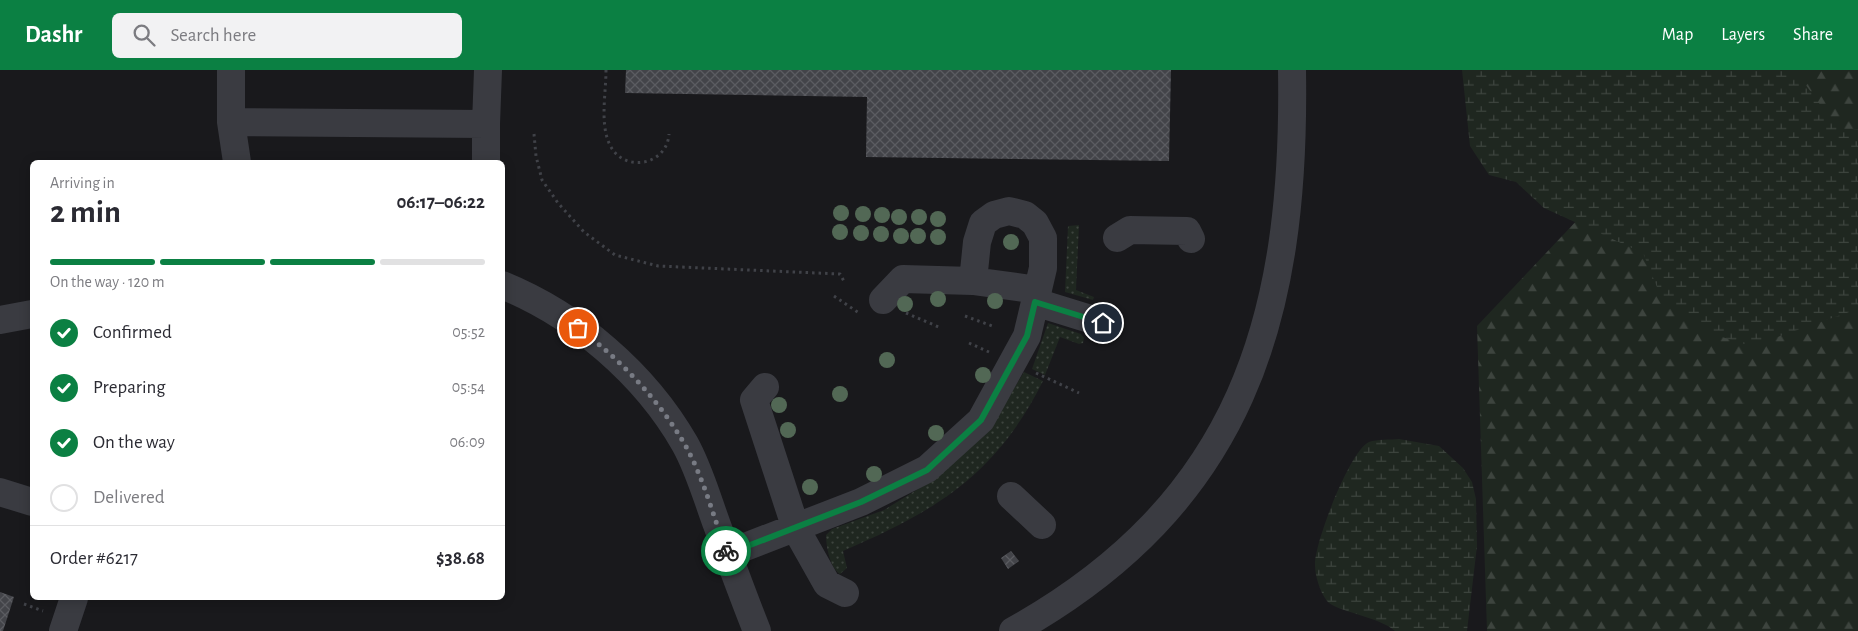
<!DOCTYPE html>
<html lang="en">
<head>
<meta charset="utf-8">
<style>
	:root { --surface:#fff; --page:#f2f2f3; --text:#2b2b33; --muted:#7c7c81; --line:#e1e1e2; --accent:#0b8043 }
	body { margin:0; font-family:"Alegreya Sans",sans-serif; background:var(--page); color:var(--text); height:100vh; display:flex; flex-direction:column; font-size:19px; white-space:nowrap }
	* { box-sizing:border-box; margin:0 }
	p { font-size:16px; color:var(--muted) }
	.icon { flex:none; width:28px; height:28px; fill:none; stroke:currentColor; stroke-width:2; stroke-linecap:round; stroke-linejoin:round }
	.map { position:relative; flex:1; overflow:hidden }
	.side { position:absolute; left:30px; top:90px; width:475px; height:440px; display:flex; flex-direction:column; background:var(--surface); border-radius:8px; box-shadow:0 2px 12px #0003 }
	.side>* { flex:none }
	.pin { position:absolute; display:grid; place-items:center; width:42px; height:42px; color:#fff; margin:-21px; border:2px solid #fff; border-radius:50%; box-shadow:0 1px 5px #0007 }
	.courier { position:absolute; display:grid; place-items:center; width:50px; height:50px; margin:-25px; border:4px solid #0b8043; border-radius:50%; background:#fff; color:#222; box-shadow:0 1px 6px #0007 }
	.summary em { font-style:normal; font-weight:700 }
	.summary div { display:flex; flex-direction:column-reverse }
	.summary { display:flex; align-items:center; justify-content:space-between; height:85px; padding:0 20px }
	h1 { font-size:32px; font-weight:700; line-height:38px }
	.bar { display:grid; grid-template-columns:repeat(4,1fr); gap:8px 5px; align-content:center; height:60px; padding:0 20px }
	.bar i { height:6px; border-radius:4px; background:var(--line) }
	.bar .current { background:var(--accent) }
	.bar p { grid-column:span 4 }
	.line { display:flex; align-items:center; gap:12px; padding:0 20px; border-top:1px solid var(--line) }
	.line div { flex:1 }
	ol { padding:0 20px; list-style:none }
	li { display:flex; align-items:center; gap:15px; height:55px }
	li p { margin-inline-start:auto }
	li .icon { padding:5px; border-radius:50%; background:var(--accent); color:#fff; stroke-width:4 }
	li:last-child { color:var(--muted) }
	li i { width:28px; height:28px; border:2px solid var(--line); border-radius:50% }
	header { display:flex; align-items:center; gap:30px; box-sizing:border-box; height:70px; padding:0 25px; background:var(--accent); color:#fff }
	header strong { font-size:24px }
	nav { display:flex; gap:28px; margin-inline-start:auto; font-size:18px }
	.search { width:350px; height:45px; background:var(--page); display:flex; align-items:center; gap:12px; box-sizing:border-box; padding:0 18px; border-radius:8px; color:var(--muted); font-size:19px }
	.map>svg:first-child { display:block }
</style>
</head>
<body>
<header>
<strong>Dashr</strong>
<div class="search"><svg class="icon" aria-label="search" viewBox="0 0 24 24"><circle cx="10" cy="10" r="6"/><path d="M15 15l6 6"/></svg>Search here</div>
<nav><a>Map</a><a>Layers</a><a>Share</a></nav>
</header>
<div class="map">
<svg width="1858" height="561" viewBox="0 0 1858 561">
	<defs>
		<pattern id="grass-dots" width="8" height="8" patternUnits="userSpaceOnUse" patternTransform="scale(1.25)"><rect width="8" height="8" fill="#1f2720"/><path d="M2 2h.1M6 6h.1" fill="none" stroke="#3d443e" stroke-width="1.8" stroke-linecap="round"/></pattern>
		<pattern id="forest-firs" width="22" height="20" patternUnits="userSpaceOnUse" patternTransform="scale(1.25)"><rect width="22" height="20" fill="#1f2720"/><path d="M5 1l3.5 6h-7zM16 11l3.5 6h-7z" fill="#3d443e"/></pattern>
		<pattern id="wetland-marsh" width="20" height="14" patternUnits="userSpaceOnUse" patternTransform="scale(1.25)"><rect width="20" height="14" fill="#1f2720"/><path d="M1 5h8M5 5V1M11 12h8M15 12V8" fill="none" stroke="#3d443e"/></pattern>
		<pattern id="building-cross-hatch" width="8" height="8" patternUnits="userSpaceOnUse" patternTransform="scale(1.25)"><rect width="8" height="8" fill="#434449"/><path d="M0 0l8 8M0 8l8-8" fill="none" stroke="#5b5c61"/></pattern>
	</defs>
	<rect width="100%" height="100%" fill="#19191c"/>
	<!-- grass -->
	<path fill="url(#grass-dots)" d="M 1079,155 L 1076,220 L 1094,227 L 1093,230 L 1065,222 L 1068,156 Z
		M 1048,253 L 1081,264 L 1084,268 L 1083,273 L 1079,274 L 1060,267 L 1045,305 L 1032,299 Z
		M 1024,302 L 1043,311 C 996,405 936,441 843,481 L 847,498 L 840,504 C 830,498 826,476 826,465 L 832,459 L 884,440 L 923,416 L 999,343 Z"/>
	<!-- forest -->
	<path fill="url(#forest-firs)" d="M 1719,0 L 1858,0 L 1858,561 L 1487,561 L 1477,256 Z"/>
	<!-- wetland -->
	<path fill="url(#wetland-marsh)" d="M 1462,0 L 1795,0 L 1840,62 L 1858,59 L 1858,239 L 1751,276 L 1706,262 L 1678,241 L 1659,222 L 1643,183 L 1544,138 L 1516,112 L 1489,105 L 1470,76 Z
		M 1399,369 L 1439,376 L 1463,398 L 1472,412 L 1476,429 L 1477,476 L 1467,561 L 1395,561 C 1380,547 1334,541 1327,531 C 1320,522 1315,506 1315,495 C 1314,474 1350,380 1369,372 C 1377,369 1391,370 1399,369 Z"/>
	<!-- building -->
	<path fill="url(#building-cross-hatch)" d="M 626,0 L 1171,0 L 1169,91 L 866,87 L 867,27 L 625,23 Z
		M 1011,481 L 1019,491 L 1008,499 L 1001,488 Z
		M 0,522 L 14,527 L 3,561 L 0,561 Z"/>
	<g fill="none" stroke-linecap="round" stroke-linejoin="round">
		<!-- path -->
		<path stroke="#404248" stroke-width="3" stroke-dasharray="2.5 4" stroke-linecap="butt" d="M 606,0 C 606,23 600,52 609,73 C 622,104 667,96 669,64
			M 534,64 L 536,86 L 542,110 L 558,133 L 584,162 L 615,185 L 658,196 L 840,204 L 845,213
			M 834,226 L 859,243
			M 906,243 L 941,258
			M 965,246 L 995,257
			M 969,273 L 989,282
			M 1036,303 L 1079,323
			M 24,534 L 43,541"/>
		<!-- minor -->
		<path stroke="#3a3b41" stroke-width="28" d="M 231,0 L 231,52 L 237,92
			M 231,52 L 486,54 L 486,92
			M 486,54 L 488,0
			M 1117,168 L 1130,160 L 1187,161 L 1191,169
			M 502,215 C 576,245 645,304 685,374 C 699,399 707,428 717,455 C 730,490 743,526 757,561
			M 883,230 L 903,209 L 973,211 L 1038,220
			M 1035,232 L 1103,253
			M 0,250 L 32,244
			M 765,317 L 754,330 L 796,459 L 827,514 L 845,523
			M 0,422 L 32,432
			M 1011,426 L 1042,455
			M 727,484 L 861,432 L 927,399 L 981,350 L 1027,266 L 1043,198 L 1043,168 L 1035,153 L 1025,145 L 1009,141 L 994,145 L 983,153 L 977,172 L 973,211
			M 63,561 L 74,528
			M 1013,561 C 1242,433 1296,249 1292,0"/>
	</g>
	<!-- trees -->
	<g fill="#526855">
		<circle cx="841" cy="143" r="8"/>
		<circle cx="863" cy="144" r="8"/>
		<circle cx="882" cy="145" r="8"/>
		<circle cx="899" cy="147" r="8"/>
		<circle cx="919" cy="147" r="8"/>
		<circle cx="938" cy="149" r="8"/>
		<circle cx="840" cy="162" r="8"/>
		<circle cx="861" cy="163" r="8"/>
		<circle cx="881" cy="164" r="8"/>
		<circle cx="901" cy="166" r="8"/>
		<circle cx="918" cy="166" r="8"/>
		<circle cx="938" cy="167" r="8"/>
		<circle cx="1011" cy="172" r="8"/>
		<circle cx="938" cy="229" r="8"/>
		<circle cx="995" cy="231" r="8"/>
		<circle cx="905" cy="234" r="8"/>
		<circle cx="887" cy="290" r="8"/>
		<circle cx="983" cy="305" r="8"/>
		<circle cx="840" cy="324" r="8"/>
		<circle cx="779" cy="335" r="8"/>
		<circle cx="788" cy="360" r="8"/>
		<circle cx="936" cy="363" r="8"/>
		<circle cx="874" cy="404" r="8"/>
		<circle cx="810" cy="417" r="8"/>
	</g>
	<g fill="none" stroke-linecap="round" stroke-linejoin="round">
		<!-- done -->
		<path stroke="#787b84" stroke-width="5" stroke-dasharray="0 9" d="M 578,258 C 620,289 658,329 684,373 C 703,406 713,445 726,481"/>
		<!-- route -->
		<path stroke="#0b8043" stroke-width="6" d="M 726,481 L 727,484 L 861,432 L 927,400 L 981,350 L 1027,266 L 1035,232 L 1103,253"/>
	</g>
</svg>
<div class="pin" style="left:578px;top:258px;background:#ea580c"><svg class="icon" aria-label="bag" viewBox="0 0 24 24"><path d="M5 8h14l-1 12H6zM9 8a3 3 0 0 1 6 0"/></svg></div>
<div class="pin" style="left:1103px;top:253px;background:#1f2937"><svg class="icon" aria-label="home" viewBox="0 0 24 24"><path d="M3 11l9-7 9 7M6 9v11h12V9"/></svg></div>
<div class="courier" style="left:726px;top:481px"><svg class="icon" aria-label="bike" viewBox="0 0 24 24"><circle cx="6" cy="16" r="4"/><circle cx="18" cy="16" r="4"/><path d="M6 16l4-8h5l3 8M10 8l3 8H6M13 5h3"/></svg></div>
<section class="side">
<div class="summary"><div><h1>2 min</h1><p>Arriving in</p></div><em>06:17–06:22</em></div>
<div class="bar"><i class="current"></i><i class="current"></i><i class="current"></i><i></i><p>On the way · 120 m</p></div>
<ol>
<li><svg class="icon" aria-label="check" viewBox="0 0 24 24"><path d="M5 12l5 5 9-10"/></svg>Confirmed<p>05:52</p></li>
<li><svg class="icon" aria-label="check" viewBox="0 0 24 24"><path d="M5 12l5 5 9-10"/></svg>Preparing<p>05:54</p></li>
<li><svg class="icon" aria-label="check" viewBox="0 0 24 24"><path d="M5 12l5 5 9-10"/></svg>On the way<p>06:09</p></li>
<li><i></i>Delivered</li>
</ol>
<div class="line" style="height:65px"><div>Order #6217</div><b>$38.68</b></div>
</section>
</div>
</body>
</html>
